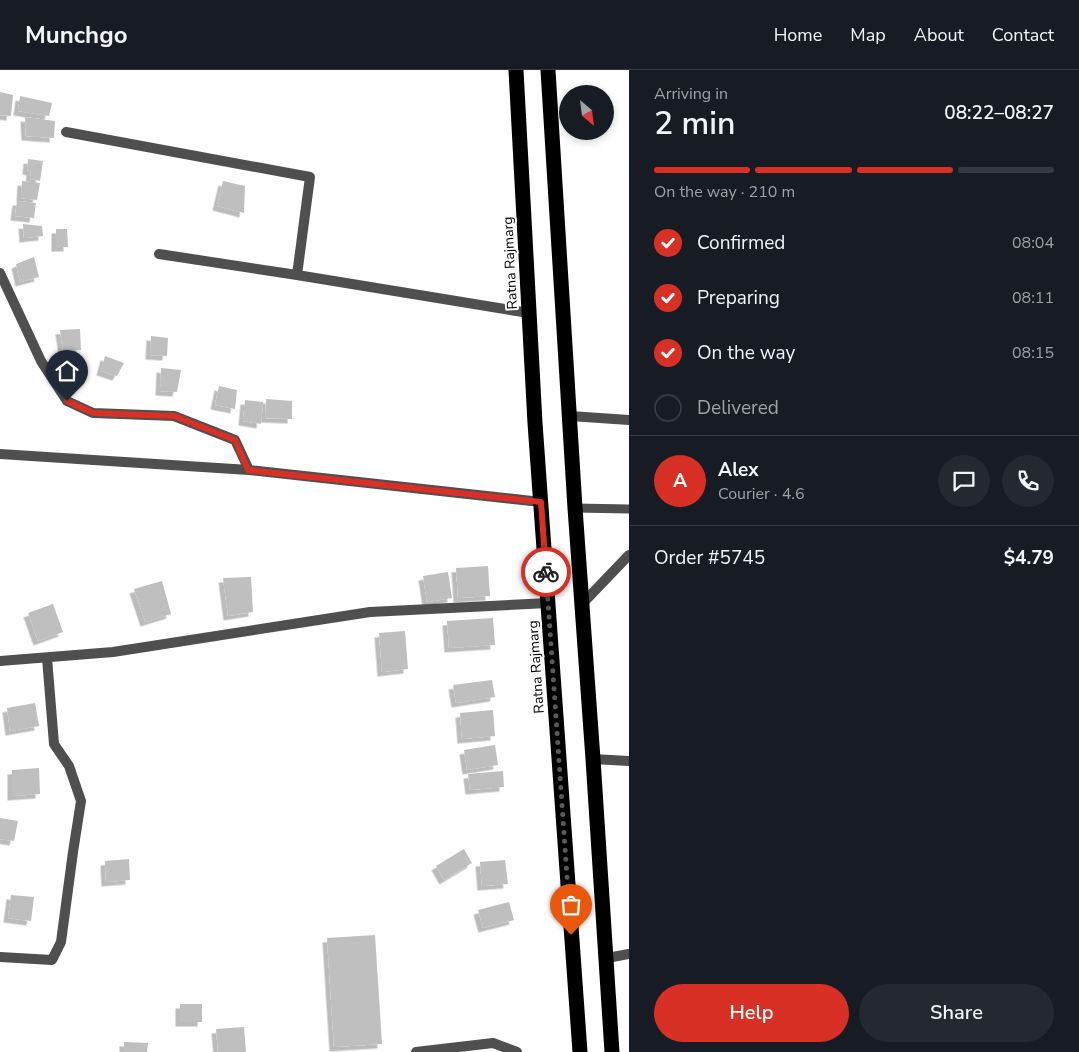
<!DOCTYPE html>
<html lang="en">
<head>
<meta charset="utf-8">
<style>
	:root { --surface:#171b24; --page:#242831; --text:#f1f3f6; --muted:#9ea1a6; --line:#363941; --accent:#d93025 }
	body { margin:0; font-family:"Nunito Sans",sans-serif; background:var(--page); color:var(--text); height:100vh; display:flex; flex-direction:column; font-size:19px; white-space:nowrap }
	* { box-sizing:border-box; margin:0 }
	p { font-size:16px; color:var(--muted) }
	.icon { flex:none; width:28px; height:28px; fill:none; stroke:currentColor; stroke-width:2; stroke-linecap:round; stroke-linejoin:round }
	.map { position:relative; flex:1; overflow:hidden }
	.drawer { display:flex; flex-direction:column; background:var(--surface); width:450px }
	.drawer>* { flex:none }
	.needle { width:32px; rotate:152deg }
	.fabs { position:absolute; left:559px; top:15px; display:grid; gap:10px }
	.fabs a { display:grid; place-items:center; width:55px; height:55px; border-radius:50%; background:var(--surface); box-shadow:0 2px 8px #0003; font-size:25px }
	.pin { position:absolute; display:grid; place-items:center; width:42px; height:42px; color:#fff; margin:-51px -21px; border-radius:50% 50% 50% 0; rotate:-45deg; box-shadow:0 0 5px #0007 }
	.pin .icon { rotate:45deg }
	.courier { position:absolute; display:grid; place-items:center; width:50px; height:50px; margin:-25px; border:4px solid #d93025; border-radius:50%; background:#fff; color:#222; box-shadow:0 1px 6px #0007 }
	.overview em { font-style:normal; font-weight:600 }
	.overview div { display:flex; flex-direction:column-reverse }
	.overview { display:flex; align-items:center; justify-content:space-between; height:85px; padding:0 25px }
	h1 { font-size:32px; font-weight:600; line-height:38px }
	.bar { display:grid; grid-template-columns:repeat(4,1fr); gap:8px 5px; align-content:center; height:60px; padding:0 25px }
	.bar i { height:6px; border-radius:4px; background:var(--line) }
	.bar .current { background:var(--accent) }
	.bar p { grid-column:span 4 }
	.line { display:flex; align-items:center; gap:12px; padding:0 25px; border-top:1px solid var(--line) }
	.line div { flex:1 }
	.round { display:grid; place-items:center; flex:none; width:52px; height:52px; border-radius:26px; background:var(--page) }
	ol { padding:0 25px; list-style:none }
	li { display:flex; align-items:center; gap:15px; height:55px }
	li p { margin-inline-start:auto }
	li .icon { padding:5px; border-radius:50%; background:var(--accent); color:#fff; stroke-width:4 }
	li:last-child { color:var(--muted) }
	li i { width:28px; height:28px; border:2px solid var(--line); border-radius:50% }
	.cta { display:flex; gap:10px; margin-top:auto; padding:10px 25px }
	.cta a { flex:1; height:58px; border-radius:30px; background:var(--accent); color:#fff; font-size:20px; font-weight:600; line-height:58px; text-align:center }
	.cta a+a { background:var(--page); color:var(--text) }
	header { display:flex; align-items:center; gap:30px; box-sizing:border-box; height:70px; padding:0 25px; background:var(--surface); border-bottom:1px solid var(--line) }
	header strong { font-size:24px }
	nav { display:flex; gap:28px; margin-inline-start:auto; font-size:18px }
	main { display:flex; flex:1; min-height:0 }
	.map>svg:first-child { display:block }
</style>
</head>
<body>
<header>
<strong>Munchgo</strong>
<nav><a>Home</a><a>Map</a><a>About</a><a>Contact</a></nav>
</header>
<main>
<div class="map">
<svg width="629" height="982" viewBox="0 0 629 982">
	<defs>
		<filter id="shadow"><feDropShadow dx="-4.5" dy="4.5" stdDeviation="0" flood-color="#0004"/></filter>
	</defs>
	<rect width="100%" height="100%" fill="#fff"/>
	<!-- building -->
	<path fill="#bfbfbf" filter="url(#shadow)" d="M 0,22 L 13,25 L 11,46 L 0,45 Z
		M 20,26 L 52,33 L 49,46 L 18,41 Z
		M 25,47 L 55,51 L 54,68 L 26,66 Z
		M 28,89 L 43,91 L 40,111 L 30,109 L 31,101 L 27,100 Z
		M 22,111 L 40,113 L 37,130 L 21,128 Z
		M 223,111 L 245,116 L 244,143 L 217,136 Z
		M 17,131 L 36,133 L 34,148 L 15,146 Z
		M 23,154 L 42,156 L 43,166 L 24,168 Z
		M 56,159 L 67,159 L 68,177 L 56,177 Z
		M 34,187 L 39,207 L 20,212 L 16,194 Z
		M 80,259 L 81,280 L 63,281 L 60,260 Z
		M 151,266 L 168,268 L 167,286 L 150,285 Z
		M 105,286 L 124,293 L 117,306 L 101,301 Z
		M 161,298 L 181,300 L 177,322 L 160,321 Z
		M 219,316 L 237,320 L 235,339 L 215,335 Z
		M 266,329 L 292,331 L 292,349 L 265,348 Z
		M 245,330 L 263,332 L 261,354 L 243,351 Z
		M 488,496 L 490,526 L 458,528 L 456,498 Z
		M 448,502 L 452,528 L 427,532 L 423,506 Z
		M 251,507 L 253,542 L 228,546 L 223,508 Z
		M 162,511 L 171,544 L 145,552 L 134,519 Z
		M 53,534 L 63,562 L 38,571 L 28,543 Z
		M 493,548 L 495,575 L 449,578 L 447,551 Z
		M 405,561 L 408,599 L 382,602 L 379,563 Z
		M 492,610 L 495,627 L 456,633 L 453,615 Z
		M 35,633 L 39,656 L 10,661 L 7,638 Z
		M 493,640 L 495,666 L 462,669 L 460,643 Z
		M 495,675 L 498,695 L 467,700 L 464,680 Z
		M 39,698 L 40,724 L 12,726 L 12,700 Z
		M 503,701 L 504,717 L 470,720 L 468,704 Z
		M 0,748 L 18,751 L 14,771 L 0,769 Z
		M 464,779 L 472,793 L 444,810 L 436,796 Z
		M 129,789 L 130,810 L 106,812 L 105,791 Z
		M 505,790 L 508,814 L 482,816 L 480,792 Z
		M 11,825 L 34,827 L 31,851 L 8,848 Z
		M 509,832 L 514,850 L 483,858 L 478,840 Z
		M 375,865 L 382,974 L 334,977 L 327,868 Z
		M 180,934 L 202,934 L 202,952 L 180,952 Z
		M 244,957 L 246,982 L 218,982 L 216,959 Z
		M 124,972 L 148,973 L 147,982 L 124,982 Z"/>
	<g fill="none" stroke-linecap="round" stroke-linejoin="round">
		<!-- lane -->
		<path stroke="#4f4f4f" stroke-width="9" d="M 575,438 L 629,439"/>
		<!-- street -->
		<path stroke="#4f4f4f" stroke-width="10" d="M 66,62 L 310,107 L 297,205 L 529,243
			M 159,184 L 297,205
			M 0,203 L 41,291 L 67,331 L 93,343 L 174,346 L 235,370 L 249,400
			M 570,346 L 629,350
			M 0,384 L 249,400 L 541,432
			M 582,534 L 629,485
			M 0,591 L 113,582 L 370,542 L 548,533
			M 593,689 L 629,691
			M 0,887 L 52,890 L 61,872 L 73,782 L 81,731 L 69,696 L 54,674 L 47,588
			M 607,888 L 629,884
			M 416,982 L 493,973 L 517,982"/>
		<!-- highway -->
		<path stroke="#000" stroke-width="15" d="M 516,0 L 535,353 L 580,982
			M 548,0 L 575,438 L 593,689 L 612,982"/>
	</g>
	<g fill="none" stroke-linecap="round" stroke-linejoin="round">
		<!-- done -->
		<path stroke="#595959" stroke-width="5" stroke-dasharray="0 9" d="M 546,502 L 571,865"/>
		<!-- route -->
		<path stroke="#d93025" stroke-width="6" d="M 67,331 L 93,343 L 174,346 L 235,370 L 248,400 L 541,432 L 546,502"/>
	</g>
	<g text-anchor="middle" dominant-baseline="central" stroke-width="4" stroke-linejoin="round" paint-order="stroke">
		<!-- street labels -->
		<g font-size="14" fill="#000" stroke="#fff">
			<text transform="translate(510 193) rotate(-93)">Ratna Rajmarg</text>
			<text transform="translate(536 597) rotate(-94)">Ratna Rajmarg</text>
		</g>
	</g>
</svg>
<div class="fabs">
<a><svg class="needle" viewBox="-14 -14 28 28"><path d="M0-13l5 13h-10z" fill="#e53935"/><path d="M0 13l5-13h-10z" fill="#9ea1a6"/></svg></a>
</div>
<div class="pin" style="left:571px;top:865px;background:#ea580c"><svg class="icon" aria-label="bag" viewBox="0 0 24 24"><path d="M5 8h14l-1 12H6zM9 8a3 3 0 0 1 6 0"/></svg></div>
<div class="pin" style="left:67px;top:331px;background:#1f2937"><svg class="icon" aria-label="home" viewBox="0 0 24 24"><path d="M3 11l9-7 9 7M6 9v11h12V9"/></svg></div>
<div class="courier" style="left:546px;top:502px"><svg class="icon" aria-label="bike" viewBox="0 0 24 24"><circle cx="6" cy="16" r="4"/><circle cx="18" cy="16" r="4"/><path d="M6 16l4-8h5l3 8M10 8l3 8H6M13 5h3"/></svg></div>
</div>
<section class="drawer">
<div class="overview"><div><h1>2 min</h1><p>Arriving in</p></div><em>08:22–08:27</em></div>
<div class="bar"><i class="current"></i><i class="current"></i><i class="current"></i><i></i><p>On the way · 210 m</p></div>
<ol>
<li><svg class="icon" aria-label="check" viewBox="0 0 24 24"><path d="M5 12l5 5 9-10"/></svg>Confirmed<p>08:04</p></li>
<li><svg class="icon" aria-label="check" viewBox="0 0 24 24"><path d="M5 12l5 5 9-10"/></svg>Preparing<p>08:11</p></li>
<li><svg class="icon" aria-label="check" viewBox="0 0 24 24"><path d="M5 12l5 5 9-10"/></svg>On the way<p>08:15</p></li>
<li><i></i>Delivered</li>
</ol>
<div class="line" style="height:90px"><b class="round" style="background:var(--accent);color:#fff">A</b><div><b>Alex</b><p>Courier · 4.6</p></div><a class="round"><svg class="icon" aria-label="chat" viewBox="0 0 24 24"><path d="M4 5h16v11H9l-5 4z"/></svg></a><a class="round"><svg class="icon" aria-label="phone" viewBox="0 0 24 24"><path d="M5 4h4l2 5-3 2q2 4 5 5l2-3 5 2v4C11 20 4 13 5 4z"/></svg></a></div>
<div class="line" style="height:65px"><div>Order #5745</div><b>$4.79</b></div>
<div class="cta"><a>Help</a><a>Share</a></div>
</section>
</main>
</body>
</html>
